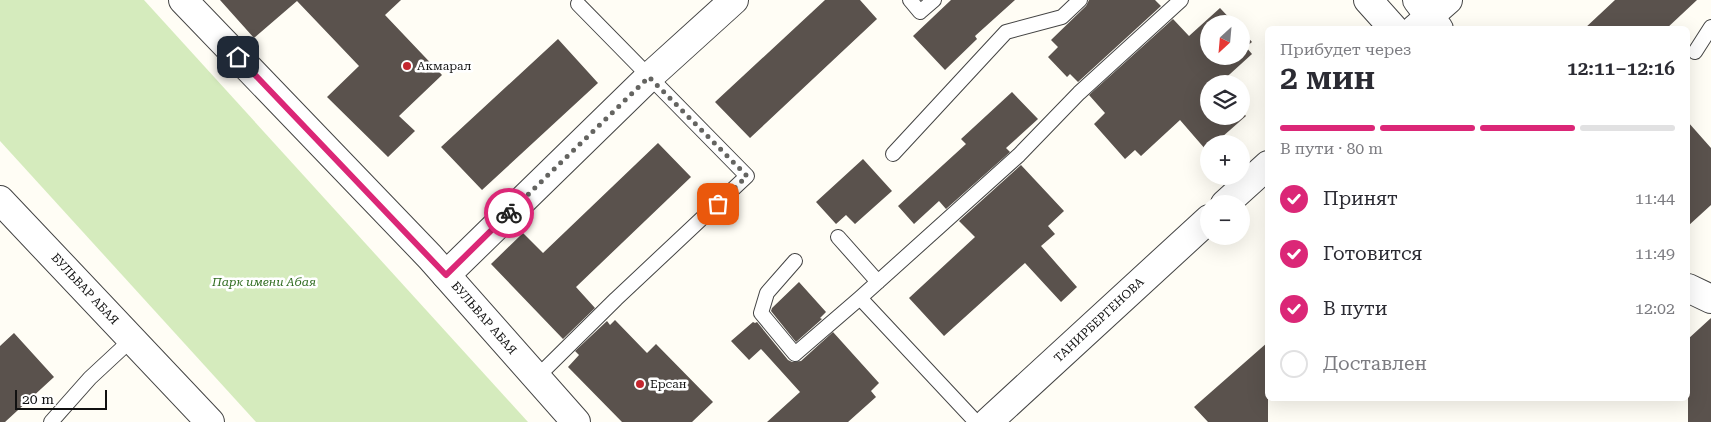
<!DOCTYPE html>
<html lang="ru">
<head>
<meta charset="utf-8">
<style>
	:root { --surface:#fff; --page:#f7f7f7; --text:#2b2b33; --muted:#7c7c81; --line:#e1e1e2; --accent:#db2777 }
	body { margin:0; font-family:"Roboto Serif",serif; background:var(--page); color:var(--text); height:100vh; display:flex; flex-direction:column; font-size:19px; white-space:nowrap }
	* { box-sizing:border-box; margin:0 }
	p { font-size:16px; color:var(--muted) }
	.icon { flex:none; width:28px; height:28px; fill:none; stroke:currentColor; stroke-width:2; stroke-linecap:round; stroke-linejoin:round }
	.map { position:relative; flex:1; overflow:hidden }
	.sheet { position:absolute; left:1265px; top:26px; width:425px; height:375px; display:flex; flex-direction:column; background:var(--surface); border-radius:8px; box-shadow:0 5px 20px #0002 }
	.sheet>* { flex:none }
	.needle { width:32px; rotate:206deg }
	.fabs { position:absolute; left:1200px; top:15px; display:grid; gap:10px }
	.fabs a { display:grid; place-items:center; width:50px; height:50px; border-radius:50%; background:var(--surface); box-shadow:0 5px 20px #0002; font-size:25px }
	.scale { position:absolute; left:15px; bottom:12px; width:92px; box-sizing:border-box; padding-left:5px; border:2px solid #111; border-top:0; font-size:14px; line-height:18px; white-space:nowrap; color:#111; -webkit-text-stroke:4px #fff; paint-order:stroke }
	.pin { position:absolute; display:grid; place-items:center; width:42px; height:42px; color:#fff; margin:-21px; border-radius:10px; box-shadow:0 2px 8px #0006 }
	.courier { position:absolute; display:grid; place-items:center; width:50px; height:50px; margin:-25px; border:4px solid #db2777; border-radius:50%; background:#fff; color:#222; box-shadow:0 1px 6px #0007 }
	.summary em { font-style:normal; font-weight:600 }
	.summary div { display:flex; flex-direction:column-reverse }
	.summary { display:flex; align-items:center; justify-content:space-between; height:85px; padding:0 15px }
	h1 { font-size:32px; font-weight:600; line-height:38px }
	.bar { display:grid; grid-template-columns:repeat(4,1fr); gap:8px 5px; align-content:center; height:60px; padding:0 15px }
	.bar i { height:6px; border-radius:4px; background:var(--line) }
	.bar .active { background:var(--accent) }
	.bar p { grid-column:span 4 }
	ol { padding:0 15px; list-style:none }
	li { display:flex; align-items:center; gap:15px; height:55px }
	li p { margin-inline-start:auto }
	li .icon { padding:5px; border-radius:50%; background:var(--accent); color:#fff; stroke-width:4 }
	li:last-child { color:var(--muted) }
	li i { width:28px; height:28px; border:2px solid var(--line); border-radius:50% }
	.map>svg:first-child { display:block }
</style>
</head>
<body>
<div class="map">
<svg width="1711" height="422" viewBox="0 0 1711 422">
	<rect width="100%" height="100%" fill="#fffdf5"/>
	<!-- green -->
	<path fill="#d5ebbd" d="M 0,0 L 144,0 L 528,422 L 256,422 L 0,141 Z"/>
	<!-- building -->
	<path fill="#5a524d" d="M 220,0 L 401,0 L 385,15 L 442,75 L 399,116 L 415,131 L 388,157 L 327,97 L 359,66 L 297,1 L 254,38 Z
		M 825,0 L 860,0 L 877,19 L 750,138 L 715,102 Z
		M 951,0 L 1015,0 L 975,36 L 977,39 L 945,70 L 913,36 Z
		M 1089,0 L 1155,0 L 1161,6 L 1078,82 L 1070,74 L 1067,77 L 1048,57 L 1058,47 L 1051,40 L 1086,6 Z
		M 1615,0 L 1697,0 L 1666,29 L 1584,29 Z
		M 1220,8 L 1235,24 L 1209,24 L 1209,56 L 1241,56 L 1241,30 L 1252,42 L 1246,47 L 1252,54 L 1219,84 L 1209,84 L 1209,116 L 1241,116 L 1241,110 L 1246,116 L 1214,144 L 1209,144 L 1209,148 L 1206,150 L 1180,120 L 1141,156 L 1135,150 L 1125,159 L 1094,124 L 1105,113 L 1089,95 L 1173,19 L 1189,36 Z
		M 558,39 L 598,83 L 482,190 L 441,147 Z
		M 1012,92 L 1038,119 L 1006,148 L 1010,152 L 946,209 L 939,201 L 914,224 L 898,206 L 966,144 L 961,139 Z
		M 1688,122 L 1711,148 L 1711,205 L 1688,226 Z
		M 658,143 L 691,177 L 576,287 L 595,308 L 563,339 L 491,264 L 523,233 L 543,253 Z
		M 863,159 L 892,191 L 855,224 L 846,215 L 836,224 L 816,202 Z
		M 1021,165 L 1064,211 L 1048,226 L 1055,234 L 1041,246 L 1077,287 L 1061,302 L 1025,263 L 944,336 L 909,298 L 975,237 L 959,221 Z
		M 799,282 L 826,312 L 820,318 L 822,319 L 796,342 L 771,311 L 772,308 Z
		M 1711,318 L 1711,422 L 1688,422 L 1688,339 Z
		M 615,320 L 647,353 L 656,344 L 713,402 L 692,422 L 622,422 L 568,367 L 579,355 L 575,351 L 607,321 L 610,325 Z
		M 753,322 L 755,323 L 757,322 L 788,360 L 792,362 L 801,361 L 833,332 L 879,383 L 871,391 L 876,397 L 848,422 L 767,422 L 800,392 L 761,349 L 749,360 L 731,341 Z
		M 14,333 L 54,377 L 5,422 L 0,422 L 0,346 Z
		M 1268,342 L 1268,422 L 1208,422 L 1194,407 Z"/>
	<g fill="none" stroke-linecap="round" stroke-linejoin="round">
		<defs>
			<path id="service" d="M 910,0 L 920,12 L 934,0
				M 1695,52 L 1711,27
				M 893,154 L 1006,32 L 1062,17 L 1080,0
				M 838,237 L 878,282
				M 795,261 L 767,293 L 761,313 L 795,354 L 860,298 L 1019,155 L 1079,93 L 1181,0
				M 860,298 L 976,422
				M 536,378 L 616,299 L 747,176 L 578,4
				M 51,422 L 90,378 L 132,339"/>
			<path id="minor" d="M 1368,0 L 1394,29
				M 1417,0 L 1439,29
				M 446,275 L 649,77 L 734,0
				M 1688,288 L 1711,299"/>
			<path id="tertiary" d="M 183,0 L 430,257 L 576,422
				M 1415,29 L 1448,0
				M 0,200 L 210,422
				M 1225,204 L 1268,165
				M 988,422 L 1209,219"/>
		</defs>
		<!-- service casing -->
		<use href="#service" stroke="#444" stroke-width="16"/>
		<!-- minor casing -->
		<use href="#minor" stroke="#444" stroke-width="30"/>
		<!-- tertiary casing -->
		<use href="#tertiary" stroke="#444" stroke-width="30"/>
		<!-- service -->
		<use href="#service" stroke="#fff" stroke-width="14"/>
		<!-- minor -->
		<use href="#minor" stroke="#fff" stroke-width="28"/>
		<!-- tertiary -->
		<use href="#tertiary" stroke="#fff" stroke-width="28"/>
	</g>
	<g fill="none" stroke-linecap="round" stroke-linejoin="round">
		<!-- done -->
		<path stroke="#646461" stroke-width="5" stroke-dasharray="0 9" d="M 509,213 L 649,77 L 747,176 L 718,204"/>
		<!-- route -->
		<path stroke="#db2777" stroke-width="6" d="M 238,57 L 446,275 L 509,213"/>
	</g>
	<!-- markers -->
	<g fill="#c4262e" stroke="#fff" stroke-width="2">
		<circle cx="407" cy="66" r="5"/>
		<circle cx="640" cy="384" r="5"/>
	</g>
	<g text-anchor="middle" dominant-baseline="central" stroke-width="5" stroke-linejoin="round" paint-order="stroke">
		<!-- poi labels -->
		<g font-size="12" fill="#111" stroke="#fff" text-anchor="start">
			<text x="417" y="66">Акмарал</text>
			<text x="650" y="384">Ерсан</text>
		</g>
		<!-- park labels -->
		<g font-size="12" font-style="italic" fill="#2f6b1f" stroke="#fff">
			<text x="264" y="282">Парк имени Абая</text>
		</g>
		<!-- street labels -->
		<g font-size="12" fill="#111" stroke="#fff">
			<text transform="translate(85 289) rotate(47)">БУЛЬВАР АБАЯ</text>
			<text transform="translate(484 318) rotate(49)">БУЛЬВАР АБАЯ</text>
			<text transform="translate(1099 320) rotate(-43)">ТАНИРБЕРГЕНОВА</text>
		</g>
	</g>
</svg>
<div class="fabs">
<a><svg class="needle" viewBox="-14 -14 28 28"><path d="M0-13l5 13h-10z" fill="#e53935"/><path d="M0 13l5-13h-10z" fill="#7c7c81"/></svg></a>
<a><svg class="icon" aria-label="layers" viewBox="0 0 24 24"><path d="M12 4l9 5-9 5-9-5zM3 14l9 5 9-5"/></svg></a>
<a>+</a>
<a>−</a>
</div>
<div class="scale">20 m</div>
<div class="pin" style="left:718px;top:204px;background:#ea580c"><svg class="icon" aria-label="bag" viewBox="0 0 24 24"><path d="M5 8h14l-1 12H6zM9 8a3 3 0 0 1 6 0"/></svg></div>
<div class="pin" style="left:238px;top:57px;background:#1f2937"><svg class="icon" aria-label="home" viewBox="0 0 24 24"><path d="M3 11l9-7 9 7M6 9v11h12V9"/></svg></div>
<div class="courier" style="left:509px;top:213px"><svg class="icon" aria-label="bike" viewBox="0 0 24 24"><circle cx="6" cy="16" r="4"/><circle cx="18" cy="16" r="4"/><path d="M6 16l4-8h5l3 8M10 8l3 8H6M13 5h3"/></svg></div>
<section class="sheet">
<div class="summary"><div><h1>2 мин</h1><p>Прибудет через</p></div><em>12:11–12:16</em></div>
<div class="bar"><i class="active"></i><i class="active"></i><i class="active"></i><i></i><p>В пути · 80 m</p></div>
<ol>
<li><svg class="icon" aria-label="check" viewBox="0 0 24 24"><path d="M5 12l5 5 9-10"/></svg>Принят<p>11:44</p></li>
<li><svg class="icon" aria-label="check" viewBox="0 0 24 24"><path d="M5 12l5 5 9-10"/></svg>Готовится<p>11:49</p></li>
<li><svg class="icon" aria-label="check" viewBox="0 0 24 24"><path d="M5 12l5 5 9-10"/></svg>В пути<p>12:02</p></li>
<li><i></i>Доставлен</li>
</ol>
</section>
</div>
</body>
</html>
